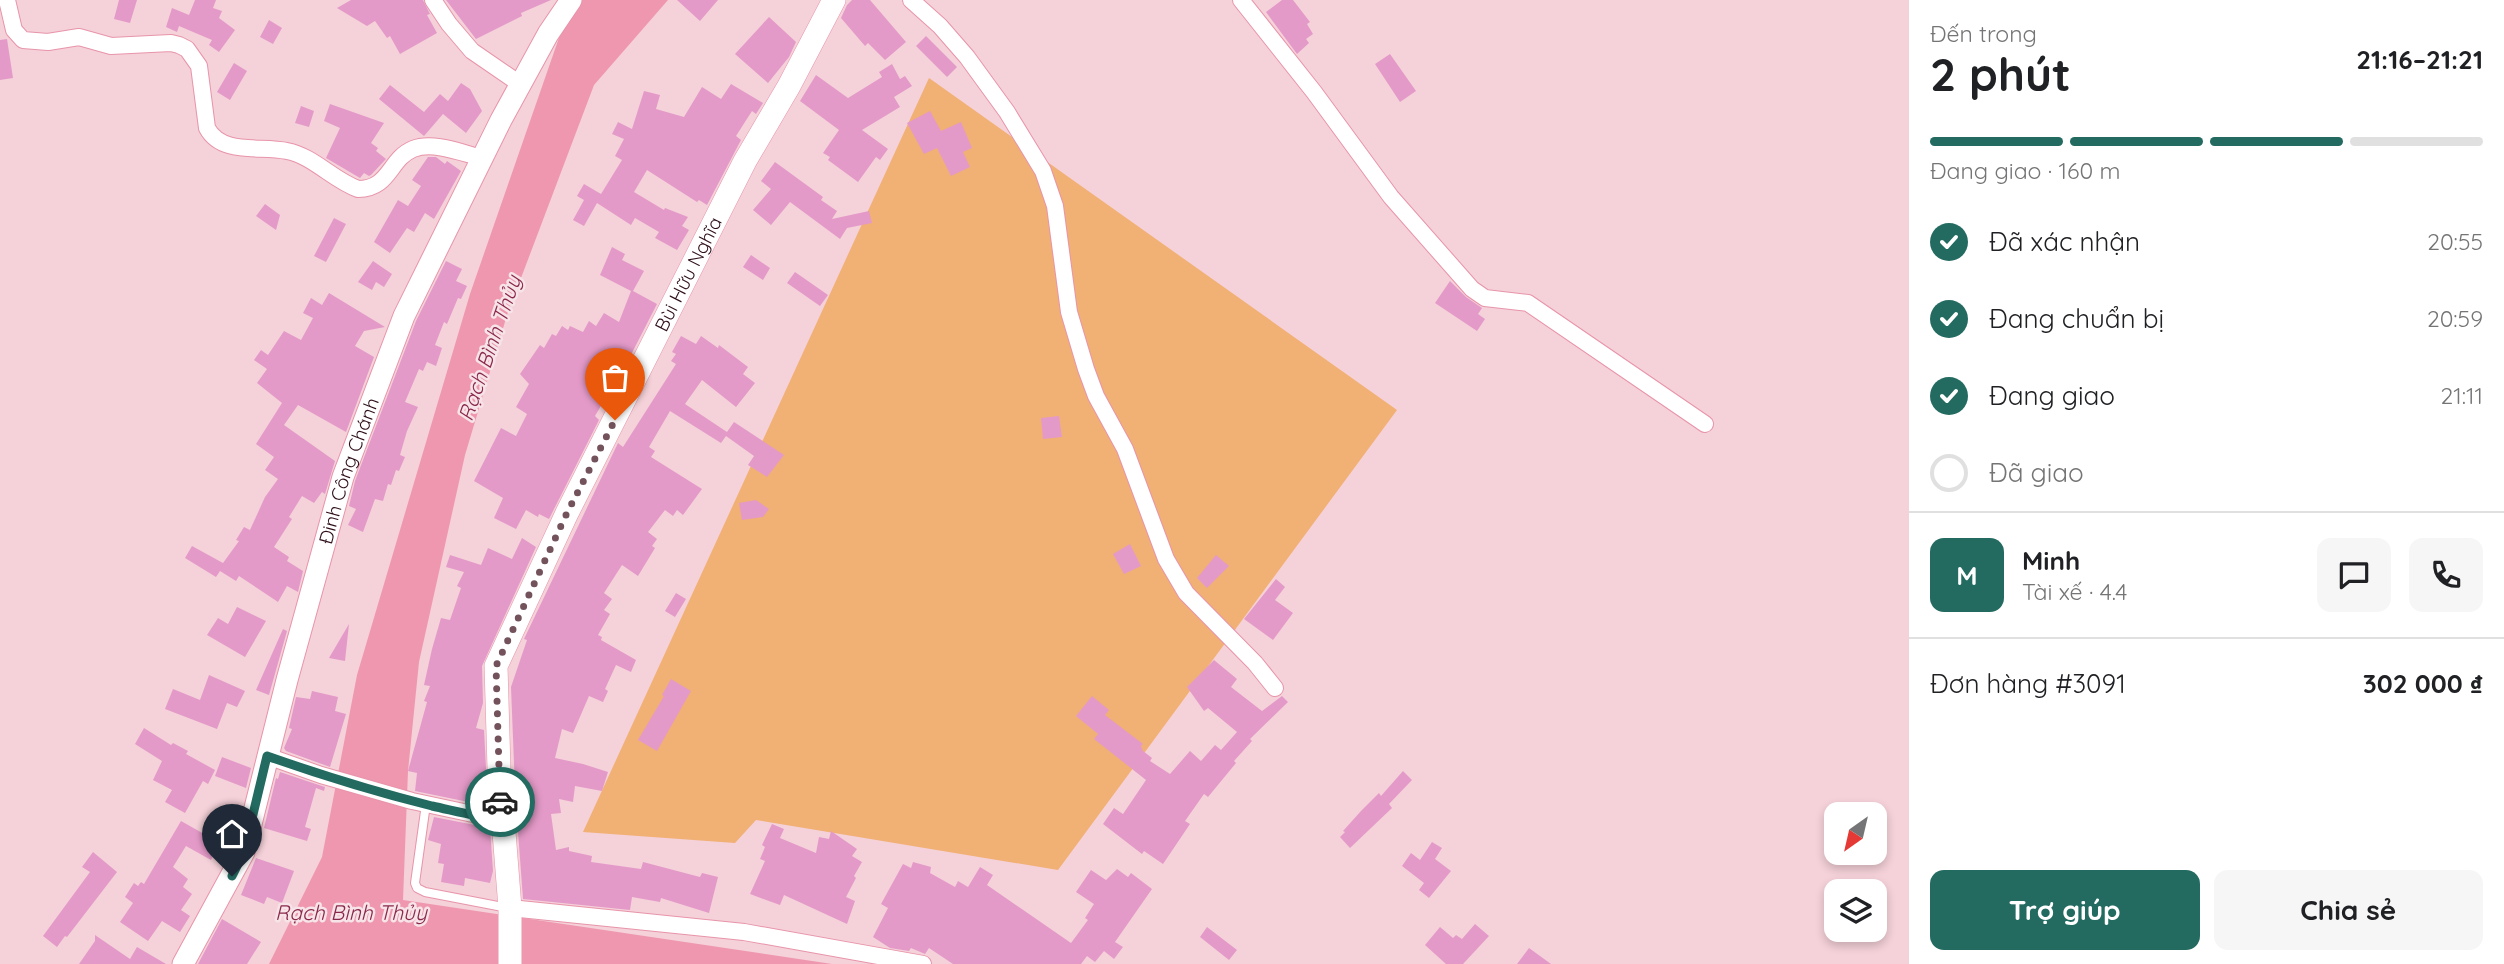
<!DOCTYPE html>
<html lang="vi">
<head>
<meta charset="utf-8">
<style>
	:root { --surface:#fff; --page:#f6f6f6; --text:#202124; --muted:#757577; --line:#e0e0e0; --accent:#236b61 }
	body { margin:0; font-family:Quicksand,sans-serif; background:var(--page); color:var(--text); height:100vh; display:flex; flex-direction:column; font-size:26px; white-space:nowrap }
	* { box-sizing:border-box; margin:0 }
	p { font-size:23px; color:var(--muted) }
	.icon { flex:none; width:38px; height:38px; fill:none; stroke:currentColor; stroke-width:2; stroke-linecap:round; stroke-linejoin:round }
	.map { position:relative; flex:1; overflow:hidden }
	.drawer { display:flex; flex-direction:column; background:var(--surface); width:595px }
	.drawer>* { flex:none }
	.needle { width:46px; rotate:214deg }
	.buttons { position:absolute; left:1824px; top:802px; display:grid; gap:14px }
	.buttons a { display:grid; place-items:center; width:63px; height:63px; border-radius:14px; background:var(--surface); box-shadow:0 4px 10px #0003; font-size:35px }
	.pin { position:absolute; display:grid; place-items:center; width:60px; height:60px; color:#fff; margin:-72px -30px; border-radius:50% 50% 50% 0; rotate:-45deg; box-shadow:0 0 7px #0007 }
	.pin .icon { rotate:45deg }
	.courier { position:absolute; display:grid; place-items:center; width:70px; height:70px; margin:-35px; border:5px solid #236b61; border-radius:50%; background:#fff; color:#222; box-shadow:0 2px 9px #0007 }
	.overview em { font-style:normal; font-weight:700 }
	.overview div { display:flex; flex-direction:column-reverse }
	.overview { display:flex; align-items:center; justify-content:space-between; height:119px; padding:0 21px }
	h1 { font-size:46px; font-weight:700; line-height:52px }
	.bar { display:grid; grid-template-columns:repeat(4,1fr); gap:10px 7px; align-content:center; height:84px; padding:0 21px }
	.bar i { height:9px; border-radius:5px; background:var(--line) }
	.bar .selected { background:var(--accent) }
	.bar p { grid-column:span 4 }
	.line { display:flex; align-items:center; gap:18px; padding:0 21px; border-top:2px solid var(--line) }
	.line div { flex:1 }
	.round { display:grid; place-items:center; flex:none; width:74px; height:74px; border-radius:14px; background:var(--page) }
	ol { padding:0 21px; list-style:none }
	li { display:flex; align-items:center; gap:21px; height:77px }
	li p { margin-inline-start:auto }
	li .icon { padding:7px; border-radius:50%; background:var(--accent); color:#fff; stroke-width:4 }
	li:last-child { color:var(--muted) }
	li i { width:38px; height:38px; border:4px solid var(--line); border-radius:50% }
	.cta { display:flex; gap:14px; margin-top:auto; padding:14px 21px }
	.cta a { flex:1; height:80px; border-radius:14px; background:var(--accent); color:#fff; font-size:28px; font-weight:700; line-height:80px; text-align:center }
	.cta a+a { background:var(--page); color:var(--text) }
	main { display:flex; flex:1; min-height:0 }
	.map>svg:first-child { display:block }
</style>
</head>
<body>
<main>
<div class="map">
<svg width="1909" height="964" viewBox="0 0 1909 964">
	<rect width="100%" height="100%" fill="#f5d1d9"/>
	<!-- green -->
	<path fill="#f1b074" d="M 929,78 L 1397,410 L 1058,870 L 756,820 L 735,843 L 583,832 Z"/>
	<!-- water -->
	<path fill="#ef97af" d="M 579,0 L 668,0 L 594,85 L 507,315 L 465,455 L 419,662 L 408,771 L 403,900 L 832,964 L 269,964 L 322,857 L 357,675 L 470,294 L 569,9 Z"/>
	<!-- building -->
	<path fill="#e49ac8" d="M 119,0 L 137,0 L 130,23 L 114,19 Z
		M 195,0 L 216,0 L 213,8 L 222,11 L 219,18 L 235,30 L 219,52 L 209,45 L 212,40 L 179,26 L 177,32 L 166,27 L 172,8 L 189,15 Z
		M 351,0 L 423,0 L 430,14 L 427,15 L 437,33 L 400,54 L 390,36 L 387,38 L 375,21 L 367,26 L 337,8 Z
		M 446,0 L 551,0 L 521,13 L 522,16 L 476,39 Z
		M 677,0 L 718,0 L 700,21 Z
		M 852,0 L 870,0 L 906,42 L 885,60 L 868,43 L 865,46 L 841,18 L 847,5 Z
		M 1282,0 L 1293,0 L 1310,22 L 1307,24 L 1313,34 L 1306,39 L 1309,43 L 1297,54 L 1266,12 Z
		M 769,17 L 796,42 L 789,57 L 768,83 L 735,54 Z
		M 269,20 L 282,28 L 273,44 L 260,37 Z
		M 926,36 L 957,67 L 947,77 L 916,46 Z
		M 7,39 L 13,78 L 0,80 L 0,40 Z
		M 1390,54 L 1416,91 L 1400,102 L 1375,64 Z
		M 234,63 L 247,71 L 230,100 L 217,92 Z
		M 892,64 L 900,79 L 905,76 L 912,86 L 894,97 L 900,107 L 862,130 L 888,149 L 880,160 L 876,157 L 858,182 L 828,160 L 830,157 L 823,153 L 839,130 L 800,101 L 816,75 L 848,98 L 882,77 L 879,72 Z
		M 461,83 L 470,89 L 482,111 L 466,133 L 443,114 L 424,136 L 379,99 L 390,85 L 424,112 L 440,94 L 448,101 Z
		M 731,84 L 763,103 L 756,114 L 752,111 L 736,136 L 741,140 L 707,205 L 699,200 L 697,202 L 647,170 L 634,192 L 664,210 L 665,208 L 688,217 L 682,226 L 689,230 L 677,250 L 655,238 L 659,232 L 635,218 L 631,225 L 597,203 L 584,226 L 573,220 L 584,200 L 577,196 L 584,184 L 601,194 L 622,160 L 615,156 L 624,139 L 612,134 L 618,122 L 632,129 L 644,91 L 660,95 L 656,109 L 684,117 L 702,87 L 721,99 Z
		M 330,104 L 384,123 L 371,143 L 378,148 L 376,151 L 386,159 L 371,175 L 369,176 L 364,173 L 360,178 L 326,158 L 340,128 L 324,121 Z
		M 301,106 L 314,111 L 309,127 L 295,123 Z
		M 930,111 L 941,131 L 961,122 L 972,148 L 963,152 L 970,167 L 951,176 L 937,148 L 924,154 L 907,123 Z
		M 428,157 L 436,157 L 445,164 L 447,161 L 461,171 L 434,219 L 425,213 L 414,232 L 407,228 L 390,253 L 374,242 L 398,200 L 408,206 L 421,186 L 412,180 Z
		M 775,162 L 823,197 L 821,200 L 837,211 L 832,219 L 869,211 L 872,223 L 847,228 L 840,239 L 790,202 L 771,225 L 753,210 L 771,189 L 761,181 Z
		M 265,204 L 280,215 L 276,230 L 256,216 Z
		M 334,218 L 346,224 L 326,262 L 314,256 Z
		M 612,247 L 625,254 L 622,260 L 644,271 L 633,291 L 657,304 L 615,386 L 613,385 L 595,416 L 599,420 L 549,519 L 539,514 L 538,517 L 526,510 L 516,529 L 494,518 L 503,498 L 474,481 L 501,428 L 516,436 L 527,414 L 516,407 L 529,384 L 520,374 L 540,345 L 544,348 L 552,334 L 556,336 L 562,326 L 568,330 L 570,326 L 583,332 L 589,321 L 596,326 L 604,313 L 619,322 L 631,291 L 600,275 Z
		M 751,255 L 770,268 L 763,280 L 743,267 Z
		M 373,261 L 392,274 L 384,287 L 376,282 L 372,290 L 358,282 Z
		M 446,261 L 462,269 L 456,281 L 467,286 L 461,299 L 458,298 L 447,324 L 444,322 L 435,345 L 442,348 L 436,366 L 427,362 L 423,371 L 419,369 L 405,402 L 418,407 L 407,431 L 400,455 L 405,457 L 399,471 L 396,470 L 391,485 L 388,484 L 383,501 L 375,499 L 363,532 L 348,525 L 356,509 L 349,506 L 355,481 L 416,321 Z
		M 795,272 L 828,295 L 820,306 L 787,283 Z
		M 1450,281 L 1466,297 L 1482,308 L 1478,314 L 1485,319 L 1477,331 L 1435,303 Z
		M 329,293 L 385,327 L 364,331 L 355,346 L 374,357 L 346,432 L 298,405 L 284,425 L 335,461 L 325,494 L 322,492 L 314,503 L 302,496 L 289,517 L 292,519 L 274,547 L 289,557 L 287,561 L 303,571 L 298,592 L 287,586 L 278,602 L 239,576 L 236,581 L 220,571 L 216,577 L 185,558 L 192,546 L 223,563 L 239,541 L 236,540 L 244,527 L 250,530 L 265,497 L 278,479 L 265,470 L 274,457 L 256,444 L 282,403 L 257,383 L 267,369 L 254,360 L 261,350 L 268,355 L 284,331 L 301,340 L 313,318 L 303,313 L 311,298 L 322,305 Z
		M 681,336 L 696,344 L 701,336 L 718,348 L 719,345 L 748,367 L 743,374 L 755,383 L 736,407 L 702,380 L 685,404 L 727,432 L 734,422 L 784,455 L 767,477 L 748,465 L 754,456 L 726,436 L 721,443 L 670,411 L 649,447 L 655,451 L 651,457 L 702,489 L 683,515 L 677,510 L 673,516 L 665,510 L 648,532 L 657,539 L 652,546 L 655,548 L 638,576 L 622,565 L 604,593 L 612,599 L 604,610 L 610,614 L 598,635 L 602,637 L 601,640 L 636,660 L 631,672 L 616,665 L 605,689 L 608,691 L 603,702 L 589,696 L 573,733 L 562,729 L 555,758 L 583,764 L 608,772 L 602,791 L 575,786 L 573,802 L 559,799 L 561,813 L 551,814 L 556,850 L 569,847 L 569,851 L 592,856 L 591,862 L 641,869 L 643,862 L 700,877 L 702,873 L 718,877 L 709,913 L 661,898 L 660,902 L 632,897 L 630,910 L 523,899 L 517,818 L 523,818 L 520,790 L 515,789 L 511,687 L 527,640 L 524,639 L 618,443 L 623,447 L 676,364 L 671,361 L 676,354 L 672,352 Z
		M 1059,416 L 1062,437 L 1043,439 L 1041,418 Z
		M 756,500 L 769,509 L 763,517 L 742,520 L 739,503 Z
		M 522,538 L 536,547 L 482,666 L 483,703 L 476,728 L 484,730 L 488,806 L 415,791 L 417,773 L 408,771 L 427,702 L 424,701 L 430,686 L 424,685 L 432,649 L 441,618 L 450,620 L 461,588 L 457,586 L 464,572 L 446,567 L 450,555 L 481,565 L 488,548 L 512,559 Z
		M 1130,544 L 1141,566 L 1124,574 L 1113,554 Z
		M 1216,555 L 1229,566 L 1207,588 L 1197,578 Z
		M 1276,579 L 1285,587 L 1275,600 L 1293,613 L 1273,640 L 1244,619 Z
		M 676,593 L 686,599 L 675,617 L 665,611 Z
		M 237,607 L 266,621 L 245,657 L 207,635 L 218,618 L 228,624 Z
		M 349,624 L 345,661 L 329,658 Z
		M 283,629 L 287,631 L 269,695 L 256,690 Z
		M 1214,660 L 1237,679 L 1231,687 L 1262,711 L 1282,696 L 1288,702 L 1250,739 L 1252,741 L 1234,761 L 1236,763 L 1208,797 L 1204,794 L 1185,821 L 1190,824 L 1163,864 L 1144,851 L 1142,854 L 1103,824 L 1114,808 L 1123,814 L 1146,780 L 1094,739 L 1098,734 L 1076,716 L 1092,696 L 1109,710 L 1105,715 L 1143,744 L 1141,746 L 1143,751 L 1152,758 L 1150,761 L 1170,774 L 1190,751 L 1201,761 L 1215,745 L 1221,750 L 1237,732 L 1208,708 L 1204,711 L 1187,687 Z
		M 209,675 L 245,691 L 237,707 L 227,703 L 217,729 L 165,709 L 173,689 L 200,700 Z
		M 671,679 L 691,691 L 657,751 L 638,740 L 664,696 L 662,695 Z
		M 312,691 L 338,697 L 335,711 L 346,714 L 330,767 L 286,751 L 284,748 L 292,729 L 289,728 L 296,697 L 310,699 Z
		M 144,728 L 171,745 L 173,743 L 188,751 L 186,754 L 215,770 L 208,784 L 203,781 L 185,813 L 165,802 L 172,790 L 153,780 L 162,761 L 135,744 Z
		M 222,757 L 251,768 L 246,788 L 215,776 Z
		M 1403,771 L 1412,780 L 1389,804 L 1392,808 L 1350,848 L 1340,837 L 1345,832 L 1343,831 L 1361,811 L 1379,793 L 1381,796 Z
		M 280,772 L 325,787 L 324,791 L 316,788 L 305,827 L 311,829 L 307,841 L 264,828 L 276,778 L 278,779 Z
		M 434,817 L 490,828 L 493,871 L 490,883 L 465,878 L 464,886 L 441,882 L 444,864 L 438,863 L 441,844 L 428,840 Z
		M 181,821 L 220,843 L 211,860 L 186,846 L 173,867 L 188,879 L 183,887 L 192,894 L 181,910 L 190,916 L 180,932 L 162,921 L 148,941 L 120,922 L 133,903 L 125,897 L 134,883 L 138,886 L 141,882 L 144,884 Z
		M 772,824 L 784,829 L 780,838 L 816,853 L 819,837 L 829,839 L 831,831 L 857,849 L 852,856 L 862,862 L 854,876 L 856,878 L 846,897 L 855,901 L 847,924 L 784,895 L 780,905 L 750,894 L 765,861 L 760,859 L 765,847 L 762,845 Z
		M 1432,842 L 1442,848 L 1435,859 L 1451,871 L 1429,898 L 1419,890 L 1424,883 L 1402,866 L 1411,853 L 1420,860 Z
		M 93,852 L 117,872 L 67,937 L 65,936 L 57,947 L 43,936 L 90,872 L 82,867 Z
		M 256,858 L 294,871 L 282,903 L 267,897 L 264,904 L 241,895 Z
		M 913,862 L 931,867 L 930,873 L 955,887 L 958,881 L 968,887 L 980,867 L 993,875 L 987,885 L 1071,943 L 1088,920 L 1085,918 L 1094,904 L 1076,892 L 1091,870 L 1106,880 L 1117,869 L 1128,877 L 1131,873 L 1152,889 L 1115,942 L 1123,947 L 1114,959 L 1104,951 L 1095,962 L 1087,956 L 1081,964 L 953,964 L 929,948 L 925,954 L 911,948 L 909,951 L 890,948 L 873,937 L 888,908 L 881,904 L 903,864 L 911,868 Z
		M 222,919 L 261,942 L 247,964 L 198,964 Z
		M 1475,924 L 1489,936 L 1463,964 L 1446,964 L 1425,945 L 1440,927 L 1453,938 L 1456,935 L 1462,939 Z
		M 1207,927 L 1237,950 L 1229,960 L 1200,937 Z
		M 95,935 L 130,959 L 137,947 L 166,964 L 79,964 L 95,941 Z
		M 1529,948 L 1551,964 L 1517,964 Z"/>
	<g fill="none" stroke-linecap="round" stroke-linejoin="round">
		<defs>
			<path id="service" d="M 426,804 L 415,883 L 417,888 L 425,892 L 508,908"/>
			<path id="minor" d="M 7,0 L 14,30 L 23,40 L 48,42 L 79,37 L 111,46 L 171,43 L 179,45 L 187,49 L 199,66 L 207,128 C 222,156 261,145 287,151 C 313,156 333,180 358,189 C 390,189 389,159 413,149 C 433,141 462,153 482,158
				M 433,0 L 449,24 L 472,51 L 520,84
				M 911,0 L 940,26 L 967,57 L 1007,112 L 1043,171 L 1055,206 L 1069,312 L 1086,369 L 1096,396 L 1125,449 L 1166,559 L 1186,593 L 1255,663 L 1275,688
				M 1241,0 L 1314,92 L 1391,197 L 1472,289 L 1485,298 L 1528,303 L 1705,424
				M 267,756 L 321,775 L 412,801 L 501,820
				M 510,908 L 744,932 L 923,964"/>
			<g id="tertiary">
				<path id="s1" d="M 183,964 L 244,852 L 287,680 L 343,477 L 404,316 L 501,120 L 548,34 L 571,0"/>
			</g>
			<g id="secondary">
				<path id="s2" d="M 510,964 L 510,908 L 499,769 L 496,666 L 567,513 L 745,161 L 789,86 L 834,0"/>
			</g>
		</defs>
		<!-- service casing -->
		<use href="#service" stroke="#e894aa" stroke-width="10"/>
		<!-- minor casing -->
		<use href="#minor" stroke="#e894aa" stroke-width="18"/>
		<!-- tertiary casing -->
		<use href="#tertiary" stroke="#e894aa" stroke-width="23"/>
		<!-- secondary casing -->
		<use href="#secondary" stroke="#e894aa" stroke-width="24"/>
		<!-- service -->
		<use href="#service" stroke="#fff" stroke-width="8"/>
		<!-- minor -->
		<use href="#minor" stroke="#fff" stroke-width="16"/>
		<!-- tertiary -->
		<use href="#tertiary" stroke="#fff" stroke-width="21"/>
		<!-- secondary -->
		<use href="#secondary" stroke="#fff" stroke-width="23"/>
	</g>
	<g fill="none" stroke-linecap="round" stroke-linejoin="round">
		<!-- done -->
		<path stroke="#73525c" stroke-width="7" stroke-dasharray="0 12.6" d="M 500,802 L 496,666 L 567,513 L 615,420"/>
		<!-- route -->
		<path stroke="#236b61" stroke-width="9" d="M 232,876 L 244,852 L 267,756 C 321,775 376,792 432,806 C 455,811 478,817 501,820 L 500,802"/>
	</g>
	<g text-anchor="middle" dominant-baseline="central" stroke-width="5" stroke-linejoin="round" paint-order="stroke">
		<!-- street labels -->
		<g font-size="19" fill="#2d0e18" stroke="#f6e4e8">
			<text stroke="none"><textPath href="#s2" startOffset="735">Bùi Hữu Nghĩa</textPath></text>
			<text stroke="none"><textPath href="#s1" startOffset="523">Đinh Công Chánh</textPath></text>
		</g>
		<!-- water labels -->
		<g font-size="21" font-style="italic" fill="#8b274b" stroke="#f6e4e8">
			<text transform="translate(489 348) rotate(-71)">Rạch Bình Thủy</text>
			<text x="351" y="912">Rạch Bình Thủy</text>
		</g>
	</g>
</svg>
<div class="buttons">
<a><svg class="needle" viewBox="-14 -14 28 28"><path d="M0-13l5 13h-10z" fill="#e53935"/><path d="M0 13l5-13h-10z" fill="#757577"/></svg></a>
<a><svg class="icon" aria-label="layers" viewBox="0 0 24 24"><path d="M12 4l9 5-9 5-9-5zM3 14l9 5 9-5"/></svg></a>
</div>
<div class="pin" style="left:615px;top:420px;background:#ea580c"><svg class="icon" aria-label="bag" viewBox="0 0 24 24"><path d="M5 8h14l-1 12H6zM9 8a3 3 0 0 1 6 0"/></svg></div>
<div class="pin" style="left:232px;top:876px;background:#1f2937"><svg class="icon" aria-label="home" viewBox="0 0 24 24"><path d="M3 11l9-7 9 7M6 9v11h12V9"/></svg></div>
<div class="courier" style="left:500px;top:802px"><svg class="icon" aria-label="car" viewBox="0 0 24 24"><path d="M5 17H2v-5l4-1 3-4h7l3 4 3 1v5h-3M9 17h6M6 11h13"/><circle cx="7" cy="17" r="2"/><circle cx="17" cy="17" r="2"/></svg></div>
</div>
<section class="drawer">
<div class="overview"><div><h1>2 phút</h1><p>Đến trong</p></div><em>21:16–21:21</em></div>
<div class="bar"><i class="selected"></i><i class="selected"></i><i class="selected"></i><i></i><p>Đang giao · 160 m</p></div>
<ol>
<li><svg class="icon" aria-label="check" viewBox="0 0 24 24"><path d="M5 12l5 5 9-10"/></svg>Đã xác nhận<p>20:55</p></li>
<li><svg class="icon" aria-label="check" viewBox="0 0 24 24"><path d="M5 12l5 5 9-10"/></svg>Đang chuẩn bị<p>20:59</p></li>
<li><svg class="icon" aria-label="check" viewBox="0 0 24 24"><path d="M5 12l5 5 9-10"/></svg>Đang giao<p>21:11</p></li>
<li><i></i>Đã giao</li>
</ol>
<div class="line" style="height:126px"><b class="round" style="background:var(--accent);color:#fff">M</b><div><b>Minh</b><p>Tài xế · 4.4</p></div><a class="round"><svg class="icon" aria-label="chat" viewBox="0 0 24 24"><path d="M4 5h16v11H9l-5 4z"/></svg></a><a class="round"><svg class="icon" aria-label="phone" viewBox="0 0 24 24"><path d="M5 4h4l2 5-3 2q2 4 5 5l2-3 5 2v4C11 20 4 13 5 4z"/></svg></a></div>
<div class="line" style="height:91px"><div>Đơn hàng #3091</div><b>302 000 ₫</b></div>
<div class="cta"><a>Trợ giúp</a><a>Chia sẻ</a></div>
</section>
</main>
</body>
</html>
